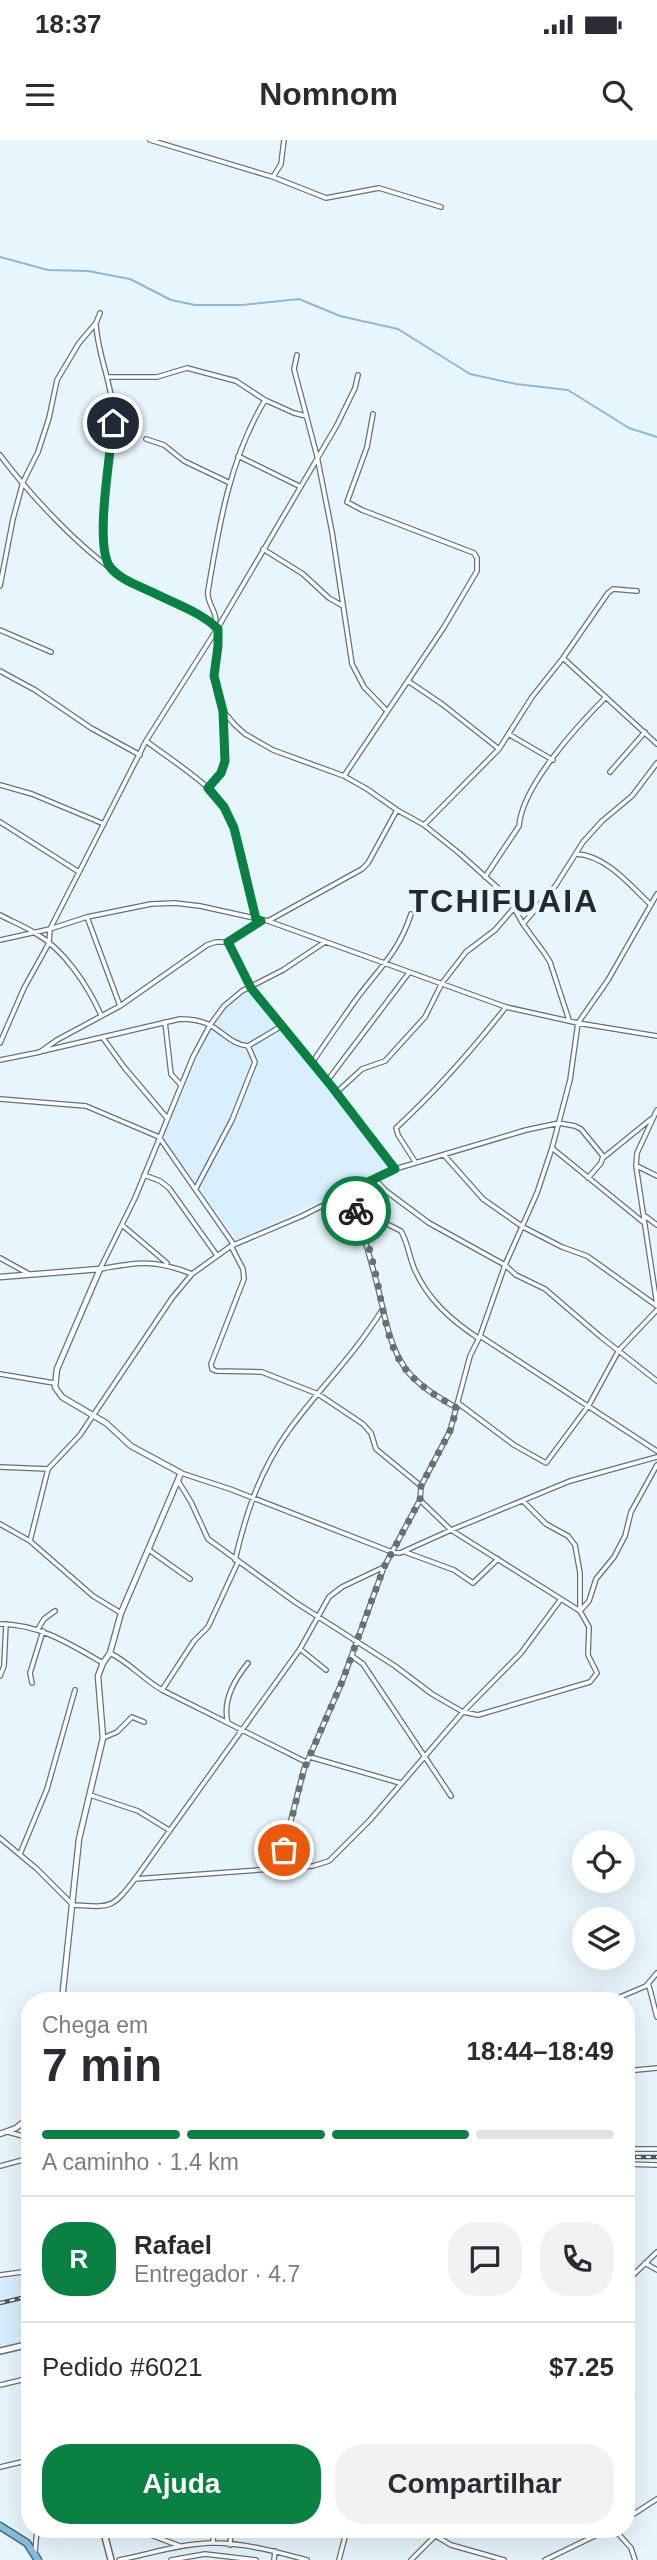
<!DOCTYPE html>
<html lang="pt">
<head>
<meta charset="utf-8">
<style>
	:root { --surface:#fff; --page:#f2f2f3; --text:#2b2b33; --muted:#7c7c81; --line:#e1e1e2; --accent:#0b8043 }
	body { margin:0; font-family:Arial,sans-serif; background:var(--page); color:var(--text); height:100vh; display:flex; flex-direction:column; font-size:26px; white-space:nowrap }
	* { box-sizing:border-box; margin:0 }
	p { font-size:23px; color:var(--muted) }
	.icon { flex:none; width:38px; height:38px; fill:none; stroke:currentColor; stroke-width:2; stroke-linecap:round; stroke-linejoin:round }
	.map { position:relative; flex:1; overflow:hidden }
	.sheet { position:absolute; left:21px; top:1852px; width:614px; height:546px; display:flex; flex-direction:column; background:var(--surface); border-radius:28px; box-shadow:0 7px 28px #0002 }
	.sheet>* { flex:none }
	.fabs { position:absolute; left:572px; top:1690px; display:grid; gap:14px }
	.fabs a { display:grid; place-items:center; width:63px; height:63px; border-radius:50%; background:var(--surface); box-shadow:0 7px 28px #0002; font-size:35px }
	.pin { position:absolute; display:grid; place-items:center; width:60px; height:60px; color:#fff; margin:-30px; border:4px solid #fff; border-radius:50%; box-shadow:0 2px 7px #0007 }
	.courier { position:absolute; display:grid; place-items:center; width:70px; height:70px; margin:-35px; border:5px solid #0b8043; border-radius:50%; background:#fff; color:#222; box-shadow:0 2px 9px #0007 }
	.headline em { font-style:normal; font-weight:800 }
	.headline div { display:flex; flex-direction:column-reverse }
	.headline { display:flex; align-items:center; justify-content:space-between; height:119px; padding:0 21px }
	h1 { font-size:46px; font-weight:800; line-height:52px }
	.bar { display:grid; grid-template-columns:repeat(4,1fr); gap:10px 7px; align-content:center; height:84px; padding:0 21px }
	.bar i { height:9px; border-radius:5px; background:var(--line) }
	.bar .selected { background:var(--accent) }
	.bar p { grid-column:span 4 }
	.line { display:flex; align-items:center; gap:18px; padding:0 21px; border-top:2px solid var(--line) }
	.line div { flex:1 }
	.round { display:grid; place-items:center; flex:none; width:74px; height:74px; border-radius:28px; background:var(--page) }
	.cta { display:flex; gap:14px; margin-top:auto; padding:14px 21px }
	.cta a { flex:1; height:80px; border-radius:28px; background:var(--accent); color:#fff; font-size:28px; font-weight:800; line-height:80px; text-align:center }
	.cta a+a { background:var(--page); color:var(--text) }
	.status { display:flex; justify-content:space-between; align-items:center; height:49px; padding:0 35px; background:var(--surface); direction:ltr }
	.status svg { height:19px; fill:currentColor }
	header { display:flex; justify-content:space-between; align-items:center; height:91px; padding:0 21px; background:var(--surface); font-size:32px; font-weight:800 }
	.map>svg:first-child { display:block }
</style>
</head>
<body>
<div class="status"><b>18:37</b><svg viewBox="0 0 49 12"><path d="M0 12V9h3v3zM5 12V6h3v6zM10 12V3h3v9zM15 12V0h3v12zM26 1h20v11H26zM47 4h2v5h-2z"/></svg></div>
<header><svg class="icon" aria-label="menu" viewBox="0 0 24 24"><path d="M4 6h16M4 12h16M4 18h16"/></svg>Nomnom<svg class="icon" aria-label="search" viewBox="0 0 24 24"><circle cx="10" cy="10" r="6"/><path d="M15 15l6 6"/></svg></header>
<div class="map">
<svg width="657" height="2420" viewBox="0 0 657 2420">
	<rect width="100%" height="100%" fill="#e7f5fd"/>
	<!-- built -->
	<path fill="#d7effe" d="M 250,851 L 390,1028 L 237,1100 L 163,999 L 209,892 L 228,863 Z
		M 30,2133 L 30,2201 L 0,2208 L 0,2140 Z"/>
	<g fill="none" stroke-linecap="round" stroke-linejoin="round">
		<!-- stream -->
		<path stroke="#8cb8d3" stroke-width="2" d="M 0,117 L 48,130 L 88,131 L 130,139 L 171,160 L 195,165 L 242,165 L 299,159 L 340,176 L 398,189 L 470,234 L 516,244 L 568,250 L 629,288 L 657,297"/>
		<defs>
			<path id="minor" d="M 150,0 L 273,37 L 326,58 L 379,48 L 441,67
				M 273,37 L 281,24 L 284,0
				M 96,185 C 98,215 111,241 113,270 C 115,321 91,377 110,426
				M 297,215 L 294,229 L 317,316 L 332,392 L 352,524 L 364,547 L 387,571
				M 108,237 L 157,237 L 187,228 L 236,241 L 265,260 L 294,273 L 306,276
				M 146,299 L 164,305 L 184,321 L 230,343
				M 0,315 C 30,355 81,410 123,437 C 149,453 178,465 205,478 L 217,489 L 218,506 L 214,536 L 223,571 L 235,585 L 245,594 L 273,610 L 344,636 L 367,649 L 397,670 L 424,685 L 459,713 L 507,756 L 523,784 L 545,814 L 550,822 L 569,880
				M 238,316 L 299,346
				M 263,409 L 303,434 L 329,458 L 343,466
				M 0,446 L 13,379 L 23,342 L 38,312 L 49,278 L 57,240 L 79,203 L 96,183 L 100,173
				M 215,486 C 219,472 206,464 208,451 C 219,385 230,318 265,260
				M 0,490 L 51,512
				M 563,518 L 657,604
				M 0,531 L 35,550 L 91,588 L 140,615
				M 408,541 L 442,564 L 499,609
				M 510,595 L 553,620
				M 146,601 C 166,616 188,630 207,647 C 241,676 246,737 256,779
				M 610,632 L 645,592
				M 344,636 L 444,487 L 477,431 L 477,418 L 474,413 L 362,370 L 347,362 L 367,307 L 373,274
				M 0,645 L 32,654 L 104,684
				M 208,648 L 224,628 L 223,571
				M 0,682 L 79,732
				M 425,684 L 499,609 L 532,557 L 563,518 L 608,453 L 613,449 L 637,451
				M 576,714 C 606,715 631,746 651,765
				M 485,737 L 519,686 C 522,646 578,585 606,557
				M 0,775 C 11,781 24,786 35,793 C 64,809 88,846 101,875
				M 87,777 L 120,866
				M 268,781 L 362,729 L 368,723 L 397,670
				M 523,784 L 556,745 L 583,702 L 602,681 L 632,656 L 657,623
				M 0,800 L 50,789 L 87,777 L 151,764 L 175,763 L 200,766 L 268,781 L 506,867 L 578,883 L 657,896
				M 228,802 L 251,848 L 332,947 L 395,1029
				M 165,882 L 171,934 L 181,945
				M 103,898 L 124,927 L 167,978
				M 0,903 L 24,848 L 49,803 L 50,789 L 146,601 L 217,489 L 337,285 L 355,248 L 358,235
				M 43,911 L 180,879 C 190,879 199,880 208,884 C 222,891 232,905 248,906 L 280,887
				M 0,920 L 40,912 L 57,900 L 120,866 L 207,805 L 216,802 L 228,802 L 260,782
				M 312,923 C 325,903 339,884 352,865 C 375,832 398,815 411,774
				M 327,941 L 408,834
				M 337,952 L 362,929 L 385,921 L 425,877 L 442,843 L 466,812 L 495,790 L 514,768
				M 0,959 L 86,966 L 159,997 L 234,1105
				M 552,1008 L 643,1082
				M 444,1015 L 483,1059 L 523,1087 L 562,1107 L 587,1116 L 657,1166
				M 603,1018 L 651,979
				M 416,1023 L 398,995 L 396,988 C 436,951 472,910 506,867
				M 637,1026 L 657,1036
				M 144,1035 L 160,1041 L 169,1048 L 216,1114
				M 375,1039 L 386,1051 L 429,1083 L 505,1125 L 516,1135 L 545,1149 L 601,1197 L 657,1241
				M 196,1048 L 232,980 L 255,922 L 248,906
				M 347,1052 C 360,1080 368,1110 376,1140 C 384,1169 387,1202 405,1228 C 417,1245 438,1257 457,1268
				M 645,1076 L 657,1085
				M 359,1078 L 377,1079 L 401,1091 C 408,1103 409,1116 414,1128 C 427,1159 451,1180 478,1198
				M 122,1085 L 167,1123
				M 231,1106 L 243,1129 L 244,1139 L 211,1224 L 212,1229 L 216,1231 L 262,1232 L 318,1254 L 363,1284 L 371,1293 L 376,1309 L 421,1346
				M 0,1118 L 29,1134
				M 100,1129 L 135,1058 L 193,917 L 210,885 L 224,866 L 242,851 L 283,830 L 325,802
				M 100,1129 C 137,1122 155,1119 192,1134
				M 657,1165 L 636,1026 L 637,1013 L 657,970
				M 480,1196 L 657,1311
				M 0,1234 L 54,1243
				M 458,1263 L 514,1305 L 546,1323 L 589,1265 L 619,1210 L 657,1170
				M 0,1327 L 48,1329 L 80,1295 L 172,1158 L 192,1134 L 231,1106 L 302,1076 L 395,1029 L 526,990 L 559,983 L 575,986 L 581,989 L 603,1016 L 601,1023 L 588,1038
				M 181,1333 L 230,1349 L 392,1412 L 400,1413 L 451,1390 L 570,1341 L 657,1317
				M 178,1341 L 191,1362 L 208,1399 L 295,1462 L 395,1526 L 432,1554 L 463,1572 L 478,1575 L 590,1542 L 597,1533 L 588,1515 L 589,1487 L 580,1471 L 561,1459
				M 523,1361 L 546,1384 L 568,1396 L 575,1405 L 580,1433 L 580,1471
				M 0,1384 L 30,1401 L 93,1456 L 121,1473
				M 30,1401 L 48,1329
				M 149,1410 L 190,1439
				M 405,1412 L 454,1430 L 473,1443 L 498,1419
				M 235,1420 C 246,1373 260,1330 289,1290 C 319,1249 355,1214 382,1170
				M 580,1471 L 589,1461 L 596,1439 L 614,1417 L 625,1396 L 631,1372 L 657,1325
				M 0,1484 C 39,1484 70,1504 103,1523
				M 38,1489 L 44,1479 L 55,1471
				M 300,1509 L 326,1530
				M 110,1513 C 130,1523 143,1539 162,1550 L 306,1622
				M 352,1516 L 363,1524 L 451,1656
				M 0,1536 L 4,1526 L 6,1484
				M 32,1543 L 30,1533 L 43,1491
				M 162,1550 L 194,1501 L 208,1487 L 238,1422
				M 228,1583 C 222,1562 235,1539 248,1523
				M 103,1598 L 117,1592 L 132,1577 L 144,1582
				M 310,1617 L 400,1643
				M 90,1655 L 138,1671 L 169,1690
				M 0,1698 L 37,1729 L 73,1765 C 111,1767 111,1770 135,1739 L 300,1509 L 329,1457 L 342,1447 L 384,1427 L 392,1412 L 420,1360 L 421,1346 L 450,1291 L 470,1216 L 480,1196 L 505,1125 L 537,1053 L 552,1008 L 570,940 L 578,883 L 608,840 L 657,754
				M 20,1714 L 47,1649 L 75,1550
				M 279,1727 L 304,1629 L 342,1542 L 384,1427
				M 135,1739 L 313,1726 L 329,1721 L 370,1680 L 463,1572 L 521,1513 L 561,1459 L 451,1390 L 420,1360
				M 649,1846 L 657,1877
				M 613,1860 L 646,1846 L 657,1833
				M 626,1931 L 657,1928
				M 8,1992 L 30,1998
				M 626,2009 L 657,2009
				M 626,2024 L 657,2025
				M 0,2026 L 30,2018
				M 645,2123 L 657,2130
				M 0,2135 L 30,2131
				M 626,2142 L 657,2112
				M 0,2245 L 30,2238
				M 626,2246 L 632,2253
				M 0,2327 L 30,2320
				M 626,2379 L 657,2359
				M 135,2389 L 180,2406
				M 434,2389 L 436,2396 L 451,2405 L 504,2420
				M 614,2389 L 631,2408 L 635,2420
				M 213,2402 L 214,2389
				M 230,2405 L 231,2389
				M 35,2412 L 37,2389
				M 119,2420 C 149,2414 180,2404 210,2403 C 241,2402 278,2412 307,2420
				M 171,2420 L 205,2414 L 256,2420
				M 274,2420 L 275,2411
				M 339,2420 L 347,2389
				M 411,2420 L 442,2389
				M 545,2420 L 609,2389"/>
			<path id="tertiary" d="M 0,1137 L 100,1129 L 57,1229 L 55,1247 L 62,1257 L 106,1283 L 131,1306 L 181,1333 L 121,1473 L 110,1513 L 103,1523 L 98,1536 L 103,1598 L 79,1699 L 62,1860
				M 0,1994 L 16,1988 L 30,1977"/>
			<path id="secondary" d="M 0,2211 L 30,2204
				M 103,2389 L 111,2420"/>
			<path id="primary" d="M 0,2386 L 27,2403 L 38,2420"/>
		</defs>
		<!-- minor casing -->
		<use href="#minor" stroke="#63717a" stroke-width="6"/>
		<!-- tertiary casing -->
		<use href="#tertiary" stroke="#63717a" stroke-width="7"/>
		<!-- secondary casing -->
		<use href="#secondary" stroke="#63717a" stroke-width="8"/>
		<!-- primary casing -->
		<use href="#primary" stroke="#366d8b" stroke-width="9"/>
		<!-- minor -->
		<use href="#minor" stroke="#fff" stroke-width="3.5"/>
		<!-- tertiary -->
		<use href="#tertiary" stroke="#fff" stroke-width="4.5"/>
		<!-- secondary -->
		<use href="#secondary" stroke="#fff" stroke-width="5"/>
		<!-- primary -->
		<use href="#primary" stroke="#8dbed8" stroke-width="6"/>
		<defs>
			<path id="rail" d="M 626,2017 L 657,2017
				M 0,2163 L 30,2156"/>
		</defs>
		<!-- rail casing -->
		<use href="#rail" stroke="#525a5e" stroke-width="4.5"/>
		<!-- rail -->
		<use href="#rail" stroke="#e7f5fd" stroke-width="2" stroke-dasharray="5" stroke-linecap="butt"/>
	</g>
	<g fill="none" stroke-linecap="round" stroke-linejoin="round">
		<!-- done -->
		<path stroke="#687076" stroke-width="7" stroke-dasharray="0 12.6" d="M 284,1710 L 304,1629 L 342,1542 L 384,1427 L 420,1360 L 421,1346 L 450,1291 L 457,1268 C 439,1258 421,1247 408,1232 C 388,1210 384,1173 378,1145 C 373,1121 366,1093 356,1071"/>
		<!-- route -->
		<path stroke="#0b8043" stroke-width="9" d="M 113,283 C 111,313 94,405 110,427 C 119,439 139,446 152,452 C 173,463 201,472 218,489 L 218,506 L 214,536 L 223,571 L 225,621 L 221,633 L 208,648 L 224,667 L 234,688 L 256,779 L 261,781 L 228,802 L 251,848 L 332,947 L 395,1029 L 347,1052 L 356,1071"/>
	</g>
	<g text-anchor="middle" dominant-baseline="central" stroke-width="7" stroke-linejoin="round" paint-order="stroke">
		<!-- district labels -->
		<g font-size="32" font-weight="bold" letter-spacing="2" fill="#23292d" stroke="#e7f5fd">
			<text x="504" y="761">TCHIFUAIA</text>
		</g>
	</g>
</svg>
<div class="fabs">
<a><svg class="icon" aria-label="locate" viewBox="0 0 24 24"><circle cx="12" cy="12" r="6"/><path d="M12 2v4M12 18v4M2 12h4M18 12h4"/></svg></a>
<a><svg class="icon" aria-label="layers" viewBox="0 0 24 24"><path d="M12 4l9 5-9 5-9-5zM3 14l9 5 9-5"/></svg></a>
</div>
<div class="pin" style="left:284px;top:1710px;background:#ea580c"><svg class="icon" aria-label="bag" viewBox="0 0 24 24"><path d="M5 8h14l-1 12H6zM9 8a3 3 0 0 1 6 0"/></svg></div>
<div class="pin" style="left:113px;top:283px;background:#1f2937"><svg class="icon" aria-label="home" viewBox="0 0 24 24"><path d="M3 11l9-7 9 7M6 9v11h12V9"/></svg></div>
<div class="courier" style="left:356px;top:1071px"><svg class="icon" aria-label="bike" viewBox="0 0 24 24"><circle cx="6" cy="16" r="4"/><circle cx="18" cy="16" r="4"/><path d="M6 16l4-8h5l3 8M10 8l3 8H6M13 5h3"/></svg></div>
<section class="sheet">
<div class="headline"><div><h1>7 min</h1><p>Chega em</p></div><em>18:44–18:49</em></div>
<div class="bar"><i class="selected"></i><i class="selected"></i><i class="selected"></i><i></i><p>A caminho · 1.4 km</p></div>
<div class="line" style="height:126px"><b class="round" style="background:var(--accent);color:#fff">R</b><div><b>Rafael</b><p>Entregador · 4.7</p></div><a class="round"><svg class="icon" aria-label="chat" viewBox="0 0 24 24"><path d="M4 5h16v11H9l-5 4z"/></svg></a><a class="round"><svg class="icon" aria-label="phone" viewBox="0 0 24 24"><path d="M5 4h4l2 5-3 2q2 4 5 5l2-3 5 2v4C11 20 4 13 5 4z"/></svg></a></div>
<div class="line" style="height:91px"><div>Pedido #6021</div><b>$7.25</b></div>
<div class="cta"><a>Ajuda</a><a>Compartilhar</a></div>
</section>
</div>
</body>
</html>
